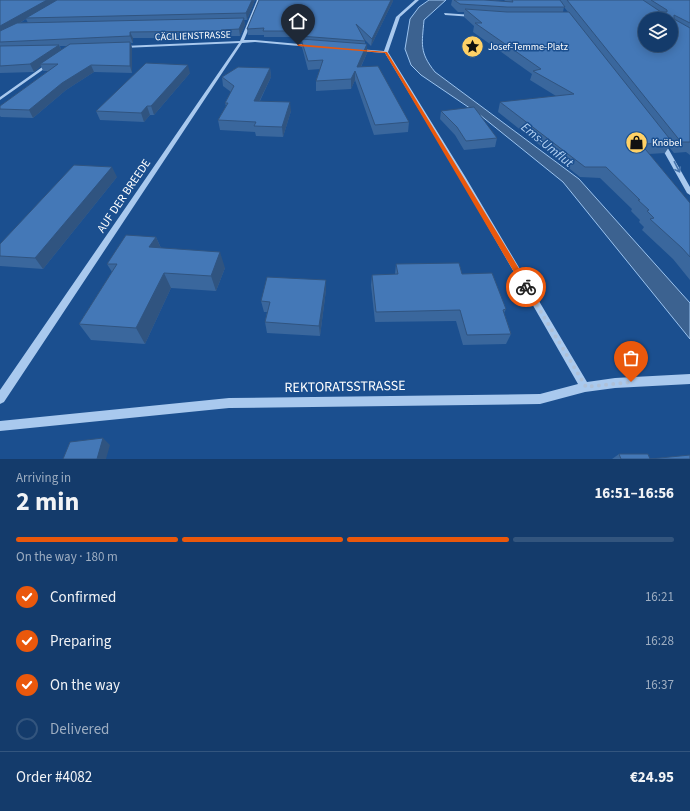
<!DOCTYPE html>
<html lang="en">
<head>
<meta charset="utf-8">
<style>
	:root { --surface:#143b6b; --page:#214673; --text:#f1f3f6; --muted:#9dadc1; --line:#33557e; --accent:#ea580c }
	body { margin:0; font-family:"Source Sans 3",sans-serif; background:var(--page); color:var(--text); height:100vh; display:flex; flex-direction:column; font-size:15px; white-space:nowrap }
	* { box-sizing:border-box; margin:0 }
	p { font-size:13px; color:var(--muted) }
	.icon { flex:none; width:22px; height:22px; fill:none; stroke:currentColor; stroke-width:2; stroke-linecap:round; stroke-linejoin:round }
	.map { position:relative; height:459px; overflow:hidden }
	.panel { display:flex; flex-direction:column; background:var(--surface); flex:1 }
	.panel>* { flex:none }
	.tools { position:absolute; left:638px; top:12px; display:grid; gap:8px }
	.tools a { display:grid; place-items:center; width:40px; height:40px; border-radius:50%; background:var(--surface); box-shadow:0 2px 10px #0003,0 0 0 1px var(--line); font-size:20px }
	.pin { position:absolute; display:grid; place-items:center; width:34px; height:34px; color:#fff; margin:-41px -17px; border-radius:50% 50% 50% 0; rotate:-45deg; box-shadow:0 0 4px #0007 }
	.pin .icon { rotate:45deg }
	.courier { position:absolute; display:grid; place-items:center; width:40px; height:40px; margin:-20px; border:3px solid #ea580c; border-radius:50%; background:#fff; color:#222; box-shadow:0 1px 5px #0007 }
	.summary em { font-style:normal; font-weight:700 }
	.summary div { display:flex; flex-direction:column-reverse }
	.summary { display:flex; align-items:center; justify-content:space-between; height:68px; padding:0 16px }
	h1 { font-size:26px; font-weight:700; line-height:30px }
	.bar { display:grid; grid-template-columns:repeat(4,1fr); gap:6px 4px; align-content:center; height:48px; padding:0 16px }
	.bar i { height:5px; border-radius:3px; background:var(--line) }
	.bar .selected { background:var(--accent) }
	.bar p { grid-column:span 4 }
	.line { display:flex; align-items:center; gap:10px; padding:0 16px; border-top:1px solid var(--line) }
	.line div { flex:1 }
	ol { padding:0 16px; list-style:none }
	li { display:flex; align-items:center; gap:12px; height:44px }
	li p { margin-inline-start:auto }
	li .icon { padding:4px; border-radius:50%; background:var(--accent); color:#fff; stroke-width:4 }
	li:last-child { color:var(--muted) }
	li i { width:22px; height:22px; border:2px solid var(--line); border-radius:50% }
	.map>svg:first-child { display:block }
</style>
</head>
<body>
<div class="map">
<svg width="690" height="459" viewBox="0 0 690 459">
	<rect width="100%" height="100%" fill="#1b4f8f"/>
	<!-- water -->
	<path fill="#3c6290" stroke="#9cc4f0" d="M 429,0 L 446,0 L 424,20 C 422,44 419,52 435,72 L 579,179 L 690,303 L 690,339 L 563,182 L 480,115 L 421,75 L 411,65 L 405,49 L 410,19 L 419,7 Z"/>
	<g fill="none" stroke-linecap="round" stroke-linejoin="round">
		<!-- minor -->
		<path fill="#a9c9ee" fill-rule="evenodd" d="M 257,0 L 261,0 L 244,40 L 255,40 L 310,45 L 312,46 L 310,47 L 255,42 L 242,43 L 4,402 L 0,404 L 0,390 L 239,43 L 123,48 L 121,47 L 123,46 L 240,41 Z
			M 415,0 L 419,0 L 400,17 L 388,52 L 466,178 L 587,382 L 615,378 L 690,374 L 690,384 L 615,388 L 585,392 L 540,404 L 229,408 L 0,431 L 0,421 L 229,398 L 540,394 L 578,384 L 460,178 L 385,53 L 358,51 L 356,50 L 358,49 L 384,51 L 396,17 Z
			M 444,13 L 473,15 L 475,16 L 473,17 L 445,15 Z
			M 48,63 L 51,64 L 0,100 L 0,97 Z
			M 662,141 L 665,143 L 690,187 L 690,195 L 687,193 L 659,143 Z"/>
	</g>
	<!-- wall -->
	<path fill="#3a679d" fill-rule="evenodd" d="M 0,0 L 255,0 L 247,20 L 244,20 L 245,25 L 240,36 L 223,36 L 222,38 L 133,38 L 133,43 L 131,43 L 132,48 L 132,73 L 94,72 L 66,90 L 33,118 L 1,117 L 0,116 L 0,106 L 48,71 L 43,71 L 41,66 L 34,72 L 0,73 ZM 26,19 L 28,23 L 20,23 ZM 60,46 L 67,46 L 61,50 Z
		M 259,0 L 393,0 L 393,1 L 371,46 L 363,38 L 365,41 L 365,44 L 367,53 L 361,67 L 409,122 L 408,132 L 374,135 L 355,80 L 351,89 L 316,91 L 316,81 L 320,69 L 308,70 L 302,47 L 302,42 L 301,42 L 296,26 L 290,37 L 264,37 L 264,35 L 248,35 L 247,29 Z
		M 452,0 L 484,0 L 505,1 L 504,0 L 690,0 L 690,155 L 686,152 L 674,153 L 669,147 L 665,153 L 649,154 L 690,203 L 690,280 L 673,259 L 642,230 L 644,227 L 639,222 L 640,220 L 631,211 L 632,209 L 600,178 L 580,177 L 498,112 L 500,102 L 556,96 L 530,80 L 532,74 L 473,32 L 474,26 L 464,17 L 464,12 L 458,12 L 451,5 ZM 564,7 L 568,12 L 563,12 Z
		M 270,68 L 271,77 L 260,101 L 291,111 L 283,137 L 256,136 L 255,132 L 220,130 L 218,120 L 226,106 L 225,103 L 231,92 L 223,86 L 222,77 Z
		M 190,73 L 154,115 L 150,115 L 144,122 L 100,120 L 96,111 Z
		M 441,111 L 497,138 L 495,147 L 464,150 L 455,135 L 440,119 Z
		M 117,177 L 43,269 L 0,266 L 0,244 Z
		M 156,237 L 161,248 L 225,268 L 216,291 L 171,288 L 145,344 L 91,340 L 79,324 L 112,272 L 107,264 Z
		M 396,264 L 462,274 L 506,309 L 504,313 L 511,334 L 506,344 L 463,345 L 456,321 L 375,322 L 371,285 L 372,275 L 395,274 Z
		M 326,290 L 320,336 L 267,333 L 265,322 L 267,312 L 264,312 L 261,301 Z
		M 619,454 L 650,459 L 690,459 L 612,459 Z"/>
	<!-- shaded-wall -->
	<path fill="#305480" d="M 47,0 L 60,0 L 26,18 L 26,19 L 0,34 L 0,26 Z
		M 252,0 L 255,0 L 247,20 L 246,13 Z
		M 390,0 L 393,0 L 393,1 L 371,46 L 372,39 Z
		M 244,18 L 245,25 L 240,36 L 239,29 Z
		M 296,19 L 296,26 L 290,37 L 290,31 Z
		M 221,30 L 223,36 L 222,38 L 220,31 Z
		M 130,32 L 133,38 L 133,43 L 130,36 Z
		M 130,42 L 132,48 L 132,73 L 130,66 Z
		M 367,44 L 367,53 L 356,77 L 357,67 Z
		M 59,45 L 62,52 L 40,64 L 41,66 L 34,72 L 30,64 Z
		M 91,65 L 94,72 L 66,90 L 33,118 L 29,110 L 62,83 Z
		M 188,65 L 190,73 L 154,115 L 151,106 Z
		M 270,68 L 271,77 L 255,110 L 254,101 Z
		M 355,71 L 355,80 L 351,89 L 351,79 Z
		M 290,102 L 291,111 L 283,137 L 282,127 Z
		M 147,106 L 150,115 L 144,122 L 141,113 Z
		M 112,167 L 117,177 L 43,269 L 35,258 Z
		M 156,237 L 163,253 L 149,247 Z
		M 220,252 L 225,268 L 216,291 L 211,276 Z
		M 164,273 L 171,288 L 145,344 L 136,328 Z
		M 326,280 L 326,290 L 320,336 L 319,326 Z
		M 103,438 L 110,445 L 106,459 L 97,459 Z"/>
	<!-- building -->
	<path fill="#4478b7" stroke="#305480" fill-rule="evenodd" d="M 0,0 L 47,0 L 0,26 Z
		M 57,0 L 252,0 L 246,13 L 26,18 Z
		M 259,0 L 391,0 L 372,39 L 356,24 L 365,41 L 300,36 L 296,19 L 290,31 L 263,31 L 264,28 L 247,29 Z
		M 454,0 L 484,0 L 513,2 L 512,0 L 560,0 L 565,7 L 507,7 L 460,4 Z
		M 567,0 L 643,0 L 661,12 L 667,12 L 667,10 L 651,0 L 690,0 L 690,23 L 674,15 L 674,19 L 690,28 L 690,142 L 681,142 ZM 645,19 L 671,19 L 671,45 L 645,45 Z
		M 465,9 L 507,12 L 569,12 L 669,138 L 672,143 L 641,144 L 690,203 L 690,257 L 682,248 L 650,219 L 654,218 L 647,211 L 649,210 L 638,200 L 640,200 L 606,167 L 585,167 L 500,102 L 574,94 L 533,71 L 541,69 L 475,23 L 482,23 Z
		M 244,18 L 239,29 L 221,30 L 220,31 L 130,32 L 130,36 L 0,42 L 0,31 L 17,23 Z
		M 301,39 L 367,44 L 357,67 L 378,66 L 409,122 L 375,125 L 355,71 L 351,79 L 316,81 L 323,60 L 308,61 Z
		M 130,42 L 130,66 L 91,65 L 62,83 L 29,110 L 0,109 L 0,106 L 58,64 L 40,64 L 70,44 Z
		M 59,45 L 30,64 L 0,66 L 0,46 Z
		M 146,63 L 188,65 L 151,106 L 147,106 L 141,113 L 96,111 Z
		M 238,67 L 270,68 L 254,101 L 290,102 L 282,127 L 254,126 L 256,122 L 218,120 L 228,103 L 225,103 L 234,86 L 222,77 Z
		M 474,107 L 497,138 L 466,141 L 457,127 L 441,111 Z
		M 74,165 L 112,167 L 35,258 L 0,256 L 0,244 Z
		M 126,235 L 156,237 L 149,247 L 220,252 L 211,276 L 164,273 L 136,328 L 79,324 L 117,264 L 107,264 Z
		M 459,263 L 462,274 L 492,273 L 506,309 L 503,310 L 511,334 L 467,335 L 460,310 L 376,312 L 372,275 L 398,274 L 396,264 Z
		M 267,277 L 326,280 L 319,326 L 265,322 L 270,302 L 261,301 Z
		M 103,438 L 97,459 L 63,459 L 70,442 Z
		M 619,454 L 648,454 L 650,459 L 690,455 L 690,459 L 621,459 Z"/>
	<!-- one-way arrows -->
	<defs><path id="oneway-shaft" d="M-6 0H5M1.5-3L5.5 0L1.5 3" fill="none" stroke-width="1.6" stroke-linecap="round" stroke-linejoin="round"/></defs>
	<use stroke="#4674ac" href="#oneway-shaft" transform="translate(677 167) rotate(63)"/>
	<!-- route -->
	<path fill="#ea580c" d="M 297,44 L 387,52 L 529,285 L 529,289 L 524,289 L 385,53 L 298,46 Z"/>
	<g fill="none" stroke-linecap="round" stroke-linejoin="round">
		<!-- done -->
		<path stroke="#afc1d8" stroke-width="4" stroke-dasharray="0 7.2" d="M 526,287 L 586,387 L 631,382"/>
	</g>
	<!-- icons -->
	<defs>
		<symbol id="sight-disc" viewBox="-11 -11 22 22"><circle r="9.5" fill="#ffd166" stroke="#1b4f8f"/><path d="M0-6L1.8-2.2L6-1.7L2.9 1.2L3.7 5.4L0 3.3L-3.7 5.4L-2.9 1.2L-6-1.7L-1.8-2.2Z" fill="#111"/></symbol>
		<symbol id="shop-disc" viewBox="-11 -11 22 22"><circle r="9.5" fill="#ffd166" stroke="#1b4f8f"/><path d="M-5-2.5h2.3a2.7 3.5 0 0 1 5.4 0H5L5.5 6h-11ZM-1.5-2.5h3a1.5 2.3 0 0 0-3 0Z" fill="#111"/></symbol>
	</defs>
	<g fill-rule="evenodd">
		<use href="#sight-disc" x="460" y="34" width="25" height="25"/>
		<use href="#shop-disc" x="624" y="130" width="25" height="25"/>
	</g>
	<g text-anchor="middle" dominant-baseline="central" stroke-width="3" stroke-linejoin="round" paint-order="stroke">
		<!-- far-street labels -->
		<g font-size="10" fill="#fff" stroke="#1b4f8f">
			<text transform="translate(193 36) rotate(-2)">CÄCILIENSTRASSE</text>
		</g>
		<!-- far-poi labels -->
		<g font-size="10" fill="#fff" stroke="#1b4f8f" text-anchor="start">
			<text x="488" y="47">Josef-Temme-Platz</text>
			<text x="652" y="143">Knöbel</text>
		</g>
		<!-- street labels -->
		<g font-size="12" fill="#fff" stroke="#1b4f8f">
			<text transform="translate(124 196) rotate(-56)">AUF DER BREEDE</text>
		</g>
		<!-- water labels -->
		<g font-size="13" font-style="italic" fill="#b5d3f5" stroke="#1b4f8f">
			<text transform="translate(547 145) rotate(39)">Ems-Umflut</text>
		</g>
		<!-- near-street labels -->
		<g font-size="14" fill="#fff" stroke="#1b4f8f">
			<text transform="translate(345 387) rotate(-1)">REKTORATSSTRASSE</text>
		</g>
	</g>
</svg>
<div class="tools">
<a><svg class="icon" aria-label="layers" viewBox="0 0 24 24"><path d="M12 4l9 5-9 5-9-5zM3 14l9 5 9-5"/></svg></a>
</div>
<div class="pin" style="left:631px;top:382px;background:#ea580c"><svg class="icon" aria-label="bag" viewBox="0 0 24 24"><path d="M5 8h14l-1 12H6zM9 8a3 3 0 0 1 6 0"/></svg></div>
<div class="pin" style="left:298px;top:45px;background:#1f2937"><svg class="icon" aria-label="home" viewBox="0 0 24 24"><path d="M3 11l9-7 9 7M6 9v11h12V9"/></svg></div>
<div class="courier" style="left:526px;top:287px"><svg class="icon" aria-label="bike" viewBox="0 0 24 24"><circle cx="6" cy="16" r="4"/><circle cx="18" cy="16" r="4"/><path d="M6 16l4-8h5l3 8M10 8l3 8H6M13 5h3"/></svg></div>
</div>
<section class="panel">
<div class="summary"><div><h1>2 min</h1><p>Arriving in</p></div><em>16:51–16:56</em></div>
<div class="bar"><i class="selected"></i><i class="selected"></i><i class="selected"></i><i></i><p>On the way · 180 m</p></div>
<ol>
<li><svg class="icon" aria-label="check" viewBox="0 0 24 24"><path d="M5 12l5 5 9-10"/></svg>Confirmed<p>16:21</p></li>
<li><svg class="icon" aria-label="check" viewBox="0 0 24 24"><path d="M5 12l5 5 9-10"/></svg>Preparing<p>16:28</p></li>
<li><svg class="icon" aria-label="check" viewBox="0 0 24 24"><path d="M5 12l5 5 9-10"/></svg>On the way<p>16:37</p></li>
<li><i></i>Delivered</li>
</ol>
<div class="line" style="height:52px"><div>Order #4082</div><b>€24.95</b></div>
</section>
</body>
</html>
